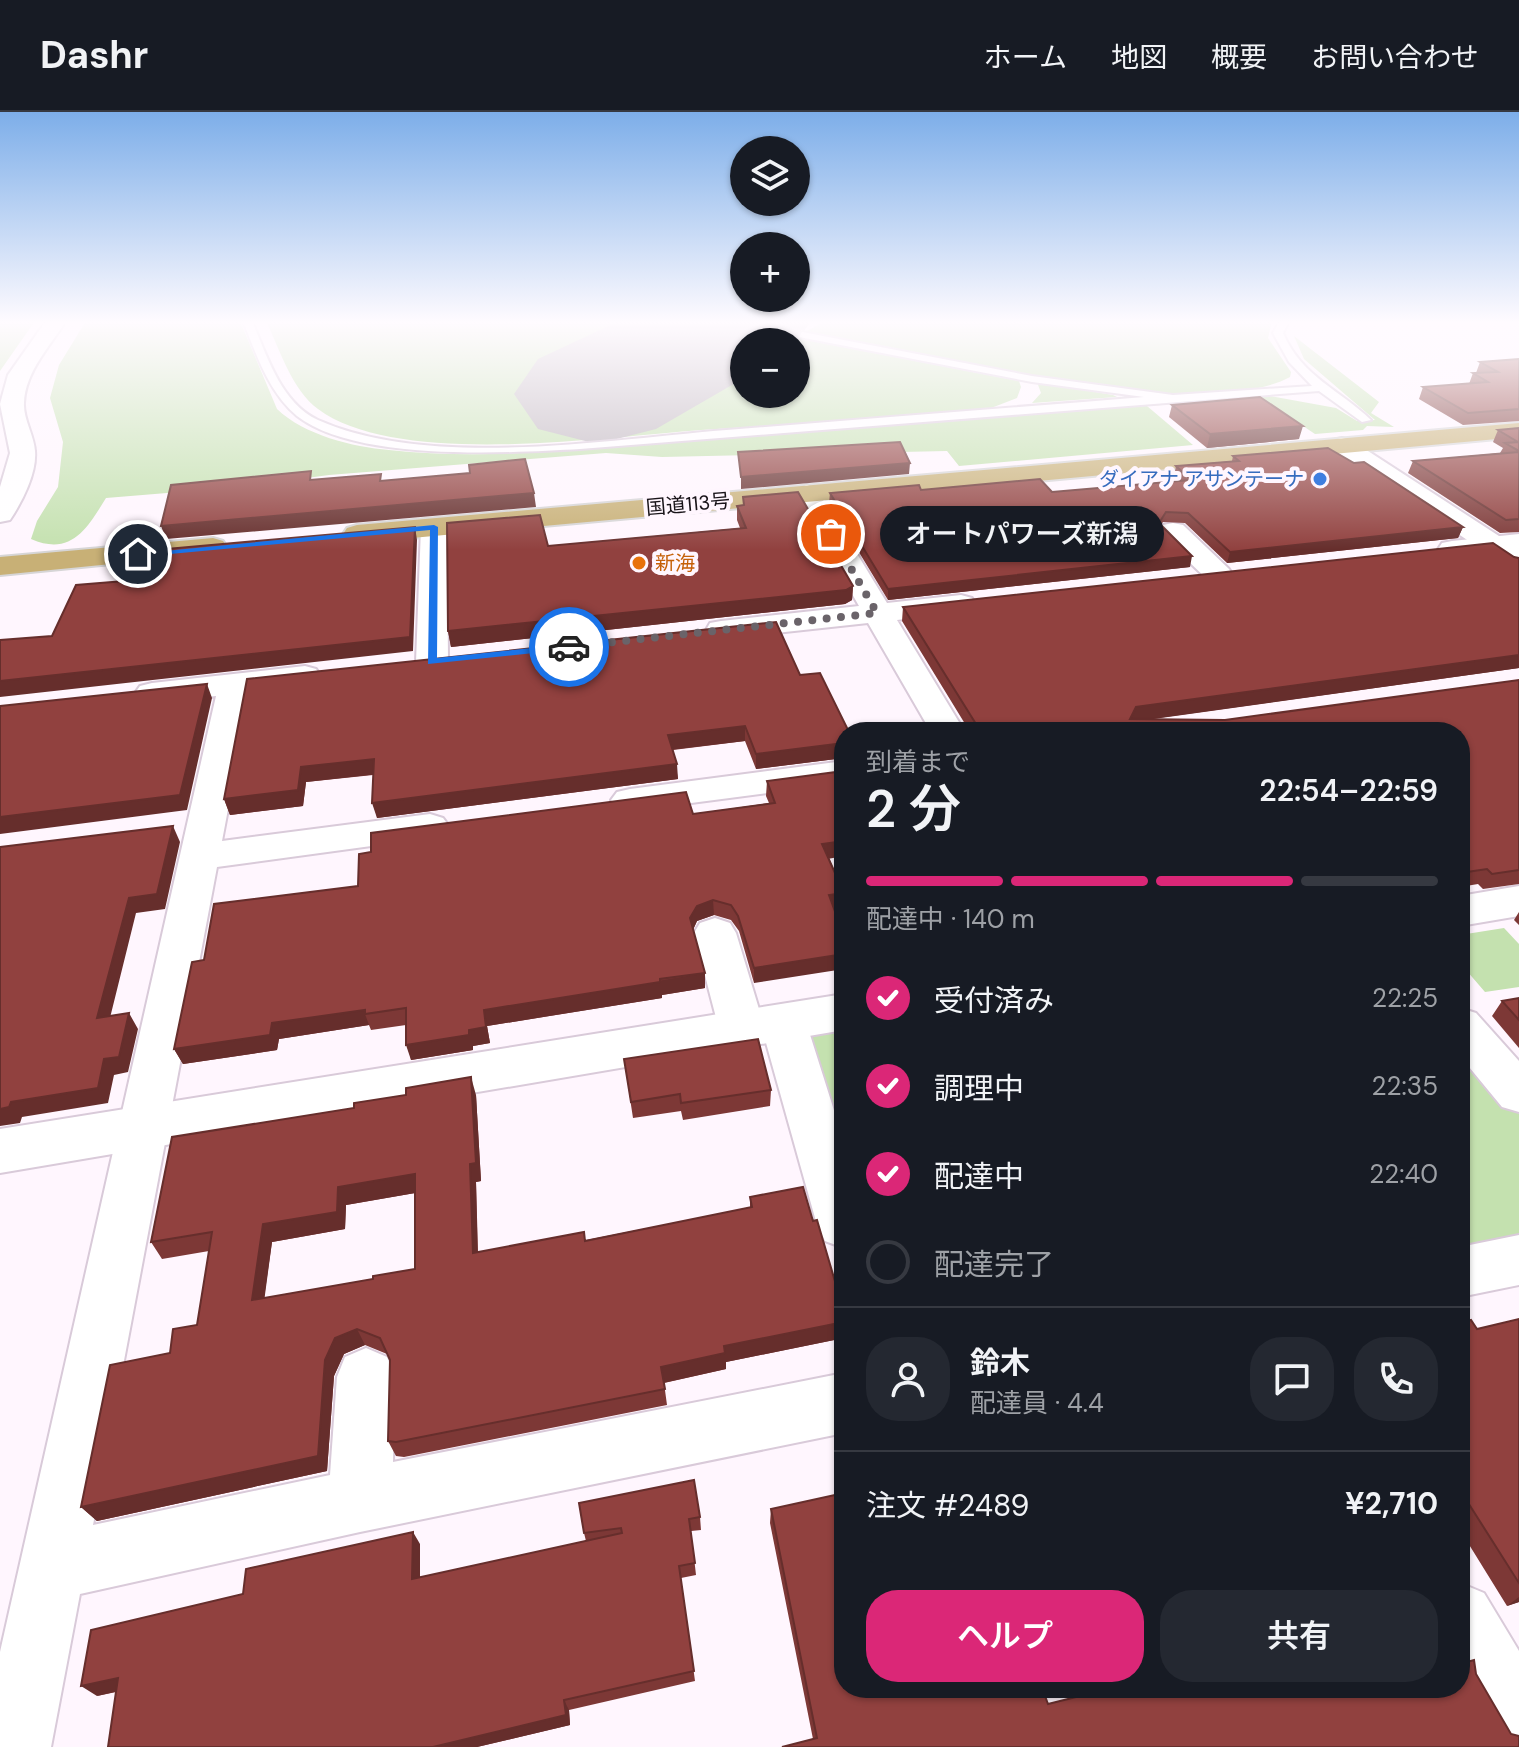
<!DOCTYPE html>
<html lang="ja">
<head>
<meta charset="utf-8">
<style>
	:root { --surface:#171b24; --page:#242831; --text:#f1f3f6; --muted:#9ea1a6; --line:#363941; --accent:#db2777 }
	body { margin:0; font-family:"DM Sans","Noto Sans JP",sans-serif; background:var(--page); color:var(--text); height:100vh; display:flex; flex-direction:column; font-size:30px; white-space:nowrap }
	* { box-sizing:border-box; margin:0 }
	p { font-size:26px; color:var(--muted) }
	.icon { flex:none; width:44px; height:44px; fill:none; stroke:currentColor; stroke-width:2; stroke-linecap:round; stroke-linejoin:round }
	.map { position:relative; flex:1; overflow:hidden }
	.side { position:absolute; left:834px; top:610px; width:636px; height:976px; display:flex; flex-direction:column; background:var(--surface); border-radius:32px; box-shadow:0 2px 6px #0004 }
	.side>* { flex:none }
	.controls { position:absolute; left:730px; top:24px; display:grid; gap:16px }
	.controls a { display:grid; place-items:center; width:80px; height:80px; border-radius:50%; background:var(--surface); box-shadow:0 2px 6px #0004; font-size:40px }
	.pin { position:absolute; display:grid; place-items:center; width:68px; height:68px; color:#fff; margin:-34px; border:4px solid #fff; border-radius:50%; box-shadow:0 2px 8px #0007 }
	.courier { position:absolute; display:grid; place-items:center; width:80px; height:80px; margin:-40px; border:6px solid #1a73e8; border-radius:50%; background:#fff; color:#222; box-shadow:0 2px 10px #0007 }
	.bubble { position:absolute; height:56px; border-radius:28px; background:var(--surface); box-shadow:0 2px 6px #0004; font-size:26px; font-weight:600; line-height:56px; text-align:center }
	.overview em { font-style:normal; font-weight:600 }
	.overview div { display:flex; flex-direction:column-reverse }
	.overview { display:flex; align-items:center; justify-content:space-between; height:136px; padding:0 32px }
	h1 { font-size:52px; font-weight:600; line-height:60px }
	.bar { display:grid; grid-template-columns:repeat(4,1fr); gap:12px 8px; align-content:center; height:96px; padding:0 32px }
	.bar i { height:10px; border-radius:6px; background:var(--line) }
	.bar .on { background:var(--accent) }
	.bar p { grid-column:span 4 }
	.line { display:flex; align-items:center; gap:20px; padding:0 32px; border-top:2px solid var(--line) }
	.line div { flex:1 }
	.round { display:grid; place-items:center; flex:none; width:84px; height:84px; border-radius:32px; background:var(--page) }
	ol { padding:0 32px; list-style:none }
	li { display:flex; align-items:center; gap:24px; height:88px }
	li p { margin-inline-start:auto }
	li .icon { padding:8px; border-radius:50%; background:var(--accent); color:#fff; stroke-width:4 }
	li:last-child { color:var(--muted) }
	li i { width:44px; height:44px; border:4px solid var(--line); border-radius:50% }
	.cta { display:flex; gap:16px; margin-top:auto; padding:16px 32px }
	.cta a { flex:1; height:92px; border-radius:32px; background:var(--accent); color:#fff; font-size:32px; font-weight:600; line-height:92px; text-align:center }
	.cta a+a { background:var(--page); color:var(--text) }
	header { display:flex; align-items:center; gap:48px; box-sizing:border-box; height:112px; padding:0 40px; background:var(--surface); border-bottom:2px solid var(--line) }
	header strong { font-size:38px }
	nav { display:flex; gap:44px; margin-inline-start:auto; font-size:28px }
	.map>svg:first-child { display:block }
</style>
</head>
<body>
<header>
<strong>Dashr</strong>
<nav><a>ホーム</a><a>地図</a><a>概要</a><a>お問い合わせ</a></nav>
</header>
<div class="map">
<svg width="1519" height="1635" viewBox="0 0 1519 1635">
	<rect width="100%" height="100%" fill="#fff6fe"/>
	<!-- green -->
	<path fill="#c4e1af" d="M 0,209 L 35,209 L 0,259 Z
		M 86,209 L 240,209 L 277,297 C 304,323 353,335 389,338 C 502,350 619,333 733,324 C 910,310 1087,297 1264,283 L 1336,296 L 1357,309 L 1375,308 L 1304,247 L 1294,224 L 1379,290 L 1371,301 L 1394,315 L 1367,314 L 1363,318 L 1315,322 L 1261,286 L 1147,294 L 1193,333 L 959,354 L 947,339 L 662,345 L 606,341 L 329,363 L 240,375 L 106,386 C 88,415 72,445 31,427 L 37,409 L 58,375 L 63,330 L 50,286 L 59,253 Z
		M 266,209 L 649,209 L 525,268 L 663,299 L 744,254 L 744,282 L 796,282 L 796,230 L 788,230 L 796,226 L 1019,269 L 1021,275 L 1017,286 L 986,298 C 891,305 796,312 701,318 C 604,325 397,356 318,297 C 292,278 280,238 266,209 Z
		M 825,209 L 1272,209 L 1268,226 L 1291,260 L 1290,265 C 1200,314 911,241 805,220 Z
		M 1037,270 L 1113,283 L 1117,285 L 1032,291 L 1041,281 Z
		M 1504,816 L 1519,832 L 1519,875 L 1485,880 L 1460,851 L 1460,823 Z
		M 844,900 L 844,1113 L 783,910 Z
		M 1460,913 L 1519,981 L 1519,1148 L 1460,1160 Z"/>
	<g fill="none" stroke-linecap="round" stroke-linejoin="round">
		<!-- runway -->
		<path fill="#bab2b9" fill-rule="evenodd" d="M 619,209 L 811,209 L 796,230 L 744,230 L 744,266 L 656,317 L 597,332 L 538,317 L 514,282 L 538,247 Z"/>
		<defs>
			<path id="service" d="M 243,209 L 252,209 C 267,244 281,291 318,308 C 433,359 615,326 739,317 C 874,306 1009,296 1144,285 L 1032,270 L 799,225 L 802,220 L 1032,264 L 1173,283 L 1312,274 L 1289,250 L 1273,221 L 1280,209 L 1289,209 L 1283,221 C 1301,264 1340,278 1371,308 L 1362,310 L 1319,279 L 580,337 C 507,341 356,350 297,304 C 269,281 256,242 243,209 Z"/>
			<path id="minor" d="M 807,373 L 816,376 L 820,381 L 887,491 L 961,483 L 972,486 L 976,492 L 972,498 L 897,508 L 965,620 L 931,620 L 868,511 L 721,527 L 710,525 L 706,518 L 710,511 L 721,509 L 859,494 L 794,381 L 798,376 Z
				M 434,407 L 443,409 L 447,415 L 448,550 L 443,557 L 432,560 L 421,557 L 416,550 L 421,415 L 425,409 Z
				M 1173,411 L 1183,413 L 1229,457 L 1233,463 L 1229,469 L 1219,472 L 1209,469 L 1163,425 L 1159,419 L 1163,413 Z
				M 1519,422 L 1519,438 L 1452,445 L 1442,443 L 1438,437 L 1442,431 L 1452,429 Z
				M 305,554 L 316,557 L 321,564 L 316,571 L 250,580 L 222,729 L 430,702 L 443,706 L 449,714 L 443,722 L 430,726 L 217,755 L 93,1413 L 330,1363 L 337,1265 L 345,1245 L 366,1236 L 387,1245 L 395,1265 L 393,1350 L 844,1261 L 844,1321 L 360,1420 L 80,1482 L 51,1635 L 0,1635 L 0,1540 L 216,584 L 152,591 L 140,588 L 135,581 L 140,574 L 152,571 Z
				M 844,649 L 844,671 L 630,699 L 617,696 L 611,688 L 617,680 L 630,677 Z
				M 715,806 L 730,811 L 736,821 L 762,907 L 767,898 L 783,893 L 799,898 L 806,910 L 844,1030 L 844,1136 L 825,1129 L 817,1113 L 763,920 L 758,929 L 742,934 L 726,929 L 719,917 L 694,821 L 700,811 Z
				M 1460,896 L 1476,901 L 1519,949 L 1519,1000 L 1502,995 L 1460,944 Z
				M 1519,1123 L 1519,1173 L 1460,1185 L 1460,1135 Z
				M 1460,1471 L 1484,1481 L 1519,1539 L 1519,1635 L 1494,1631 L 1460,1572 Z"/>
			<path id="tertiary" d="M 46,209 L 66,209 C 50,234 25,260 24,291 C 23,307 34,323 35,339 C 37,361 22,390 10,408 L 0,410 L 0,375 L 10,341 L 0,292 L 8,263 Z
				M 1342,326 L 1351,328 L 1519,437 L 1519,459 L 1509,456 L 1333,338 L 1330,333 L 1333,328 Z
				M 1519,774 L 1519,804 L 1460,814 L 1460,784 Z
				M 844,882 L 844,918 L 0,1061 L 0,1017 Z"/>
			<path id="trunk" d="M 1519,311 L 1519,325 L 357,431 L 347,428 L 343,422 L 347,416 L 357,413 Z
				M 213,426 L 223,429 L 227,435 L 223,441 L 0,463 L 0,445 Z"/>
		</defs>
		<!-- service casing -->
		<use href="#service" stroke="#d9cad9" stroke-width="4"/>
		<!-- minor casing -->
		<use href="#minor" stroke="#d9cad9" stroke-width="4"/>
		<!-- tertiary casing -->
		<use href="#tertiary" stroke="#d9cad9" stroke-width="4"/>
		<!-- trunk casing -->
		<use href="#trunk" stroke="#d6d5d6" stroke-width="4"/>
		<!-- service -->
		<use href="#service" fill="#fff" fill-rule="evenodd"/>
		<!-- minor -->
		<use href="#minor" fill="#fff" fill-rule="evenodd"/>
		<!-- tertiary -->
		<use href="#tertiary" fill="#fff" fill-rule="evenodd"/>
		<!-- trunk -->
		<use href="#trunk" fill="#c8b076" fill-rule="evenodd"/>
	</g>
	<!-- wall -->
	<path fill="#7d3836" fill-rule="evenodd" d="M 1519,247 L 1519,309 L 1463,313 L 1419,287 L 1423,275 L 1469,272 L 1473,261 L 1476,261 L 1480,250 Z
		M 1172,293 L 1299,327 L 1207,336 L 1169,305 Z
		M 1519,316 L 1519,420 L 1500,421 L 1408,361 L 1413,349 L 1500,341 L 1503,336 L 1493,330 L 1498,318 Z
		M 1233,344 L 1463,415 L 1458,426 L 1227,451 L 1185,411 L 1163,410 L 1161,413 L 1190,455 L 888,488 L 829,391 L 830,381 L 921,378 L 1052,380 L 1179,369 L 1174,364 L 1176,354 L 1232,349 Z
		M 743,385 L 853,474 L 852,488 L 845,492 L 451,535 L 448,519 L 548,434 L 740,416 L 737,408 L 737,394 L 743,393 Z
		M 1514,445 L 1519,446 L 1519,556 L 1151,607 L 1225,608 L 1519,568 L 1519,772 L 1483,777 L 1478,772 L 1460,775 L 1460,620 L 970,620 L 902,509 L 903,495 Z
		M 800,563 L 844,620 L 844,646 L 756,657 L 745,629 L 673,638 L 678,667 L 377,706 L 373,663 L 306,670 L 303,694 L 230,703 L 224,687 Z
		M 767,669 L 829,746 L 844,781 L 843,797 L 834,798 L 754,871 L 739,819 L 731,808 L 714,803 L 697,809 L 693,818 L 705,861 L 705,876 L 662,883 L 662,886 L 487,914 L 490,931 L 473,934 L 473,938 L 411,948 L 406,913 L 371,918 L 369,913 L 279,927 L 277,938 L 183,952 L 174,937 L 204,848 L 358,774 L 693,702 L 769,691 L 766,684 Z
		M 1519,800 L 1519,813 L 1514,808 Z
		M 1519,886 L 1519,936 L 1492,904 L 1502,889 Z
		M 624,947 L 771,978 L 770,994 L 683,1008 L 681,999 L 633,1006 Z
		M 476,983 L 481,1069 L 476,1070 L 478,1140 L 586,1128 L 750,1096 L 750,1085 L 813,1109 L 844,1200 L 844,1226 L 726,1250 L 726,1257 L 664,1271 L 667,1293 L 404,1345 L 396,1344 L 388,1329 L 390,1248 L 387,1242 L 365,1233 L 344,1242 L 334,1264 L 327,1359 L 97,1409 L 81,1395 L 170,1241 L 197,1213 L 209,1139 L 162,1147 L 151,1130 ZM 415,1081 L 415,1157 L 373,1167 L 264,1186 L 272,1130 L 345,1117 L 346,1093 Z
		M 1519,1207 L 1519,1490 L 1507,1494 L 1460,1418 L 1460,1211 L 1477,1217 Z
		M 771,1397 L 1048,1592 L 1476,1562 L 1511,1622 L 813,1627 L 770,1411 Z
		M 700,1405 L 701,1418 L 691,1419 L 696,1463 L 681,1466 L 695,1569 L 569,1598 L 570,1613 L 477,1635 L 108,1635 L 116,1580 L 97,1584 L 243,1482 L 420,1432 L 420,1466 L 586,1429 L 584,1421 Z"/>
	<!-- shaded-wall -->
	<path fill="#662e2c" d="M 1303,314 L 1299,327 L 1207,336 L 1210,322 Z
		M 910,351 L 909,362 L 741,377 L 741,365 Z
		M 534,381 L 536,395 L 166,427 L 161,414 Z
		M 415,415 L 417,428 L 413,539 L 0,585 L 0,569 Z
		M 1463,415 L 1458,426 L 1227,451 L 1230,440 Z
		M 1192,444 L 1190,455 L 888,488 L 888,477 Z
		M 853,474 L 852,488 L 845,492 L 451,535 L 448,519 Z
		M 1519,543 L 1519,556 L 1132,610 L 1130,607 L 1136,595 Z
		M 207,572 L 212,586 L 187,698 L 0,722 L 0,705 Z
		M 745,614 L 745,629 L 669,638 L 668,623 Z
		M 844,631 L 844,646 L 756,657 L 756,642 Z
		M 374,647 L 378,662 L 306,670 L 303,694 L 230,703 L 224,687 L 301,655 Z
		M 677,652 L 678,667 L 377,706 L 372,691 Z
		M 173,714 L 180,730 L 165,797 L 136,801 L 106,922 L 97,906 L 129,786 Z
		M 844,729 L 844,744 L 822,748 L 822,732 Z
		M 844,781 L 843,797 L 828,799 L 829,783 Z
		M 713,788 L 714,803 L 697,809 L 691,822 L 690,806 L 697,794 Z
		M 844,842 L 844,857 L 754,871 L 754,856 Z
		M 705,861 L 705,876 L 662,883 L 662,886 L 487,914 L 490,931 L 473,934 L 473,938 L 411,948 L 406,933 L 469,918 L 484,898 Z
		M 365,898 L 365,902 L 369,913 L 279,927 L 277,938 L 183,952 L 174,937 L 272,911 Z
		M 129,901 L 138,917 L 128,960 L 114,963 L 108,991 L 22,1005 L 20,1011 L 0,1014 L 0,997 L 11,990 L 104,947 Z
		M 471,965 L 476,983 L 481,1069 L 476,1070 L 478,1158 L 473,1141 L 470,1052 Z
		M 415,1062 L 421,1080 L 346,1093 L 345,1117 L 272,1130 L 262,1205 L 252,1188 L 263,1112 L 338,1075 Z
		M 844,1210 L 844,1226 L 726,1250 L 726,1257 L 663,1271 L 661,1255 L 724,1234 Z
		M 357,1217 L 365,1233 L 344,1242 L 334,1264 L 327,1359 L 97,1409 L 81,1395 L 325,1248 L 335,1226 Z
		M 413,1420 L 420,1432 L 420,1479 L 412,1467 Z
		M 1519,1485 L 1519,1490 L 1507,1494 Z
		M 118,1566 L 132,1576 L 97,1584 L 81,1574 Z
		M 564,1588 L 569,1598 L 570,1613 L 477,1635 L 433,1635 Z"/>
	<!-- building -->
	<path fill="#91413f" stroke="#662e2c" stroke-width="2" fill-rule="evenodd" d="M 1519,247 L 1519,297 L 1468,301 L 1423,275 L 1488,270 L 1473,261 L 1498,260 L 1480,250 Z
		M 1260,285 L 1303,314 L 1210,322 L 1172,293 Z
		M 1519,316 L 1519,339 L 1505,331 L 1518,330 L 1498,318 Z
		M 900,330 L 910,351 L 741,365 L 738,340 Z
		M 1328,336 L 1354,351 L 1364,350 L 1463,415 L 1230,440 L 1188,401 L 1166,400 L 1159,411 L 1192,444 L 888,477 L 830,381 L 919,373 L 921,378 L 1040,367 L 1052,380 L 1191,368 L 1176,354 L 1239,349 L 1233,344 Z
		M 1519,340 L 1519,407 L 1506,408 L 1413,349 Z
		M 525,347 L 534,381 L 161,414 L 171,373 L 311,359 L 310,368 L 381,362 L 380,369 L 470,361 L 469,353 Z
		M 798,380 L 853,474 L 846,478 L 448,519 L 447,411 L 540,403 L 548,434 L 746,416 L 737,394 L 744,393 L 743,385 Z
		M 415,415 L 410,525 L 0,569 L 0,528 L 52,524 L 76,473 L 149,467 L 156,438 Z
		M 1493,431 L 1514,445 L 1519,446 L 1519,543 L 1136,595 L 1130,607 L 1225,608 L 1519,568 L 1519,758 L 1492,762 L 1487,757 L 1460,761 L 1460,620 L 981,620 L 903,495 Z
		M 776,510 L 800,563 L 820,561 L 849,620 L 844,620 L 844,631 L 756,642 L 745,614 L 668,623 L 677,652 L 372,691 L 374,647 L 301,655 L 298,678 L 224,687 L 247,567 Z
		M 207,572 L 180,683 L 0,705 L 0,594 Z
		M 844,659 L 844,729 L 822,732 L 844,781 L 829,783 L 844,824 L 844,842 L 754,856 L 738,804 L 731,793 L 713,788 L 697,794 L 690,806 L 705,861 L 660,867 L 660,870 L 484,898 L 486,915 L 469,918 L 469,923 L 406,933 L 406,896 L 365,902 L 365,898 L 272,911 L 270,923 L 174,937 L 192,850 L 204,848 L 214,792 L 358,774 L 359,742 L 371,740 L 371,721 L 686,680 L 693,702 L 775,691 L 767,669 Z
		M 173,714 L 157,782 L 129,786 L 97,906 L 129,901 L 119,945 L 104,947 L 98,976 L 11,990 L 9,995 L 0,997 L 0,735 Z
		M 1519,886 L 1519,908 L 1502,889 Z
		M 758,927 L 771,978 L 681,991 L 680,982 L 631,990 L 624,947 Z
		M 471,965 L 476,1051 L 470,1052 L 473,1141 L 584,1120 L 585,1129 L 752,1095 L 750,1085 L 803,1075 L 813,1109 L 817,1108 L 844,1200 L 844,1210 L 724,1234 L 725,1241 L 661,1255 L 665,1277 L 396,1330 L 388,1329 L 390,1248 L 380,1226 L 357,1217 L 335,1226 L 325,1248 L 318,1344 L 81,1395 L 110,1253 L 170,1241 L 173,1217 L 197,1213 L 212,1120 L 151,1130 L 172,1025 L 354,996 L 354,991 L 406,983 L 406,976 ZM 415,1062 L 415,1157 L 373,1164 L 373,1167 L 252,1188 L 263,1112 L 337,1100 L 338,1075 Z
		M 1519,1207 L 1519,1471 L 1460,1378 L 1460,1211 L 1471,1208 L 1477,1217 Z
		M 694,1368 L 700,1405 L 689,1407 L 695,1451 L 679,1454 L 694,1559 L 564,1588 L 566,1603 L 433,1635 L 108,1635 L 118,1566 L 81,1574 L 91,1518 L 243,1482 L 246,1457 L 413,1420 L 412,1467 L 622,1421 L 621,1416 L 584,1421 L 579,1391 Z
		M 844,1381 L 844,1576 L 1042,1576 L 1048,1592 L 1112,1576 L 1460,1576 L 1460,1552 L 1474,1548 L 1476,1562 L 1511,1622 L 1519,1624 L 1519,1635 L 782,1635 L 817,1626 L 771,1397 Z"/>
	<!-- sky -->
	<linearGradient id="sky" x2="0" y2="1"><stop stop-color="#7daee9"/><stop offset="0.48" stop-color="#fffbff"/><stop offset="1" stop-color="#fffbff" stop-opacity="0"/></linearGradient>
	<rect width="1519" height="438" fill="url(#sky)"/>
	<!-- route -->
	<path fill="#1a73e8" d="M 434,413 L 438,415 L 437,546 L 569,532 L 572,537 L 428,552 L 430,418 L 138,445 L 133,442 Z"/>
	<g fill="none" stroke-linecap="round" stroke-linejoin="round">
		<!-- done -->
		<path stroke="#6a6369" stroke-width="8" stroke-dasharray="0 14.4" d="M 569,535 L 877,501 L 831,422"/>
	</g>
	<!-- markers -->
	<circle fill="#3f7fe0" stroke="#fff6fe" stroke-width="3" cx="1320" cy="367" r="8"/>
	<circle fill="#e8710a" stroke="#fff6fe" stroke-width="3" cx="639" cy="451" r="8"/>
	<g text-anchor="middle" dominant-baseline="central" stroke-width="8" stroke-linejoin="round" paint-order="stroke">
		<!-- far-shop labels -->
		<g font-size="20" fill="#366cbe" stroke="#fff6fe" text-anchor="end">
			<text x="1304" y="367">ダイアナ アサンテーナ</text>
		</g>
		<!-- far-street labels -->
		<g font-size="20" fill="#191419" stroke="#fff6fe">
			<text transform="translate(688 392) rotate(-5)">国道113号</text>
		</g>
		<!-- far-food labels -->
		<g font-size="20" fill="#c56008" stroke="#fff6fe" text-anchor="start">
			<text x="655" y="451">新海</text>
		</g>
	</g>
</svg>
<div class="controls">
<a><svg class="icon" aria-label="layers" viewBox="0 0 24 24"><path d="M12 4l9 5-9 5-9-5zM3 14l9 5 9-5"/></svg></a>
<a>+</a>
<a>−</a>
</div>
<div class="pin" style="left:831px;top:422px;background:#ea580c"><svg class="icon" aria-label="bag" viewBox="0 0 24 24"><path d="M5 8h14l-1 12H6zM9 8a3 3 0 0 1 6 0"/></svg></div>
<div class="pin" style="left:138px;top:442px;background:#1f2937"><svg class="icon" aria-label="home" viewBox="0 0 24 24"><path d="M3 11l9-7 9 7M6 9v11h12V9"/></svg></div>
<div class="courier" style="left:569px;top:535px"><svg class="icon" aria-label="car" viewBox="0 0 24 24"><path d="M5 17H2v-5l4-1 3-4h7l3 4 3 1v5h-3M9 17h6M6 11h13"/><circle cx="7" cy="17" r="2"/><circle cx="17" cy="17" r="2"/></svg></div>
<div class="bubble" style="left:880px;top:394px;width:284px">オートパワーズ新潟</div>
<section class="side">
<div class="overview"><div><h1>2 分</h1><p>到着まで</p></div><em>22:54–22:59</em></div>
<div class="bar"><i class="on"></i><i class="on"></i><i class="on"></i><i></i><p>配達中 · 140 m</p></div>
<ol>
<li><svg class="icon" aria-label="check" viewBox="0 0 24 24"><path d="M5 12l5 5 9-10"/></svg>受付済み<p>22:25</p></li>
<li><svg class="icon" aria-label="check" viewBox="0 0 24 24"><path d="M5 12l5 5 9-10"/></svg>調理中<p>22:35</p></li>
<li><svg class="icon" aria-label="check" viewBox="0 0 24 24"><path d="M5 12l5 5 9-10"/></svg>配達中<p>22:40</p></li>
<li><i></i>配達完了</li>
</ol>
<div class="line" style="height:144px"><a class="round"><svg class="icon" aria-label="person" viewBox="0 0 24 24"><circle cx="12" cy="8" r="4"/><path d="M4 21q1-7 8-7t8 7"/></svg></a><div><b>鈴木</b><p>配達員 · 4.4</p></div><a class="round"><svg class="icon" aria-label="chat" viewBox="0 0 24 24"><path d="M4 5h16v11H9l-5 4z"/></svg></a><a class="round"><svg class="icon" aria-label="phone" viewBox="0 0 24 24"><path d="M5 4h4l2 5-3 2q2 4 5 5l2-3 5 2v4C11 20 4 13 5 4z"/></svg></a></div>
<div class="line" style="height:104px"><div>注文 #2489</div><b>¥2,710</b></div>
<div class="cta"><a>ヘルプ</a><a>共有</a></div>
</section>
</div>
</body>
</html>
